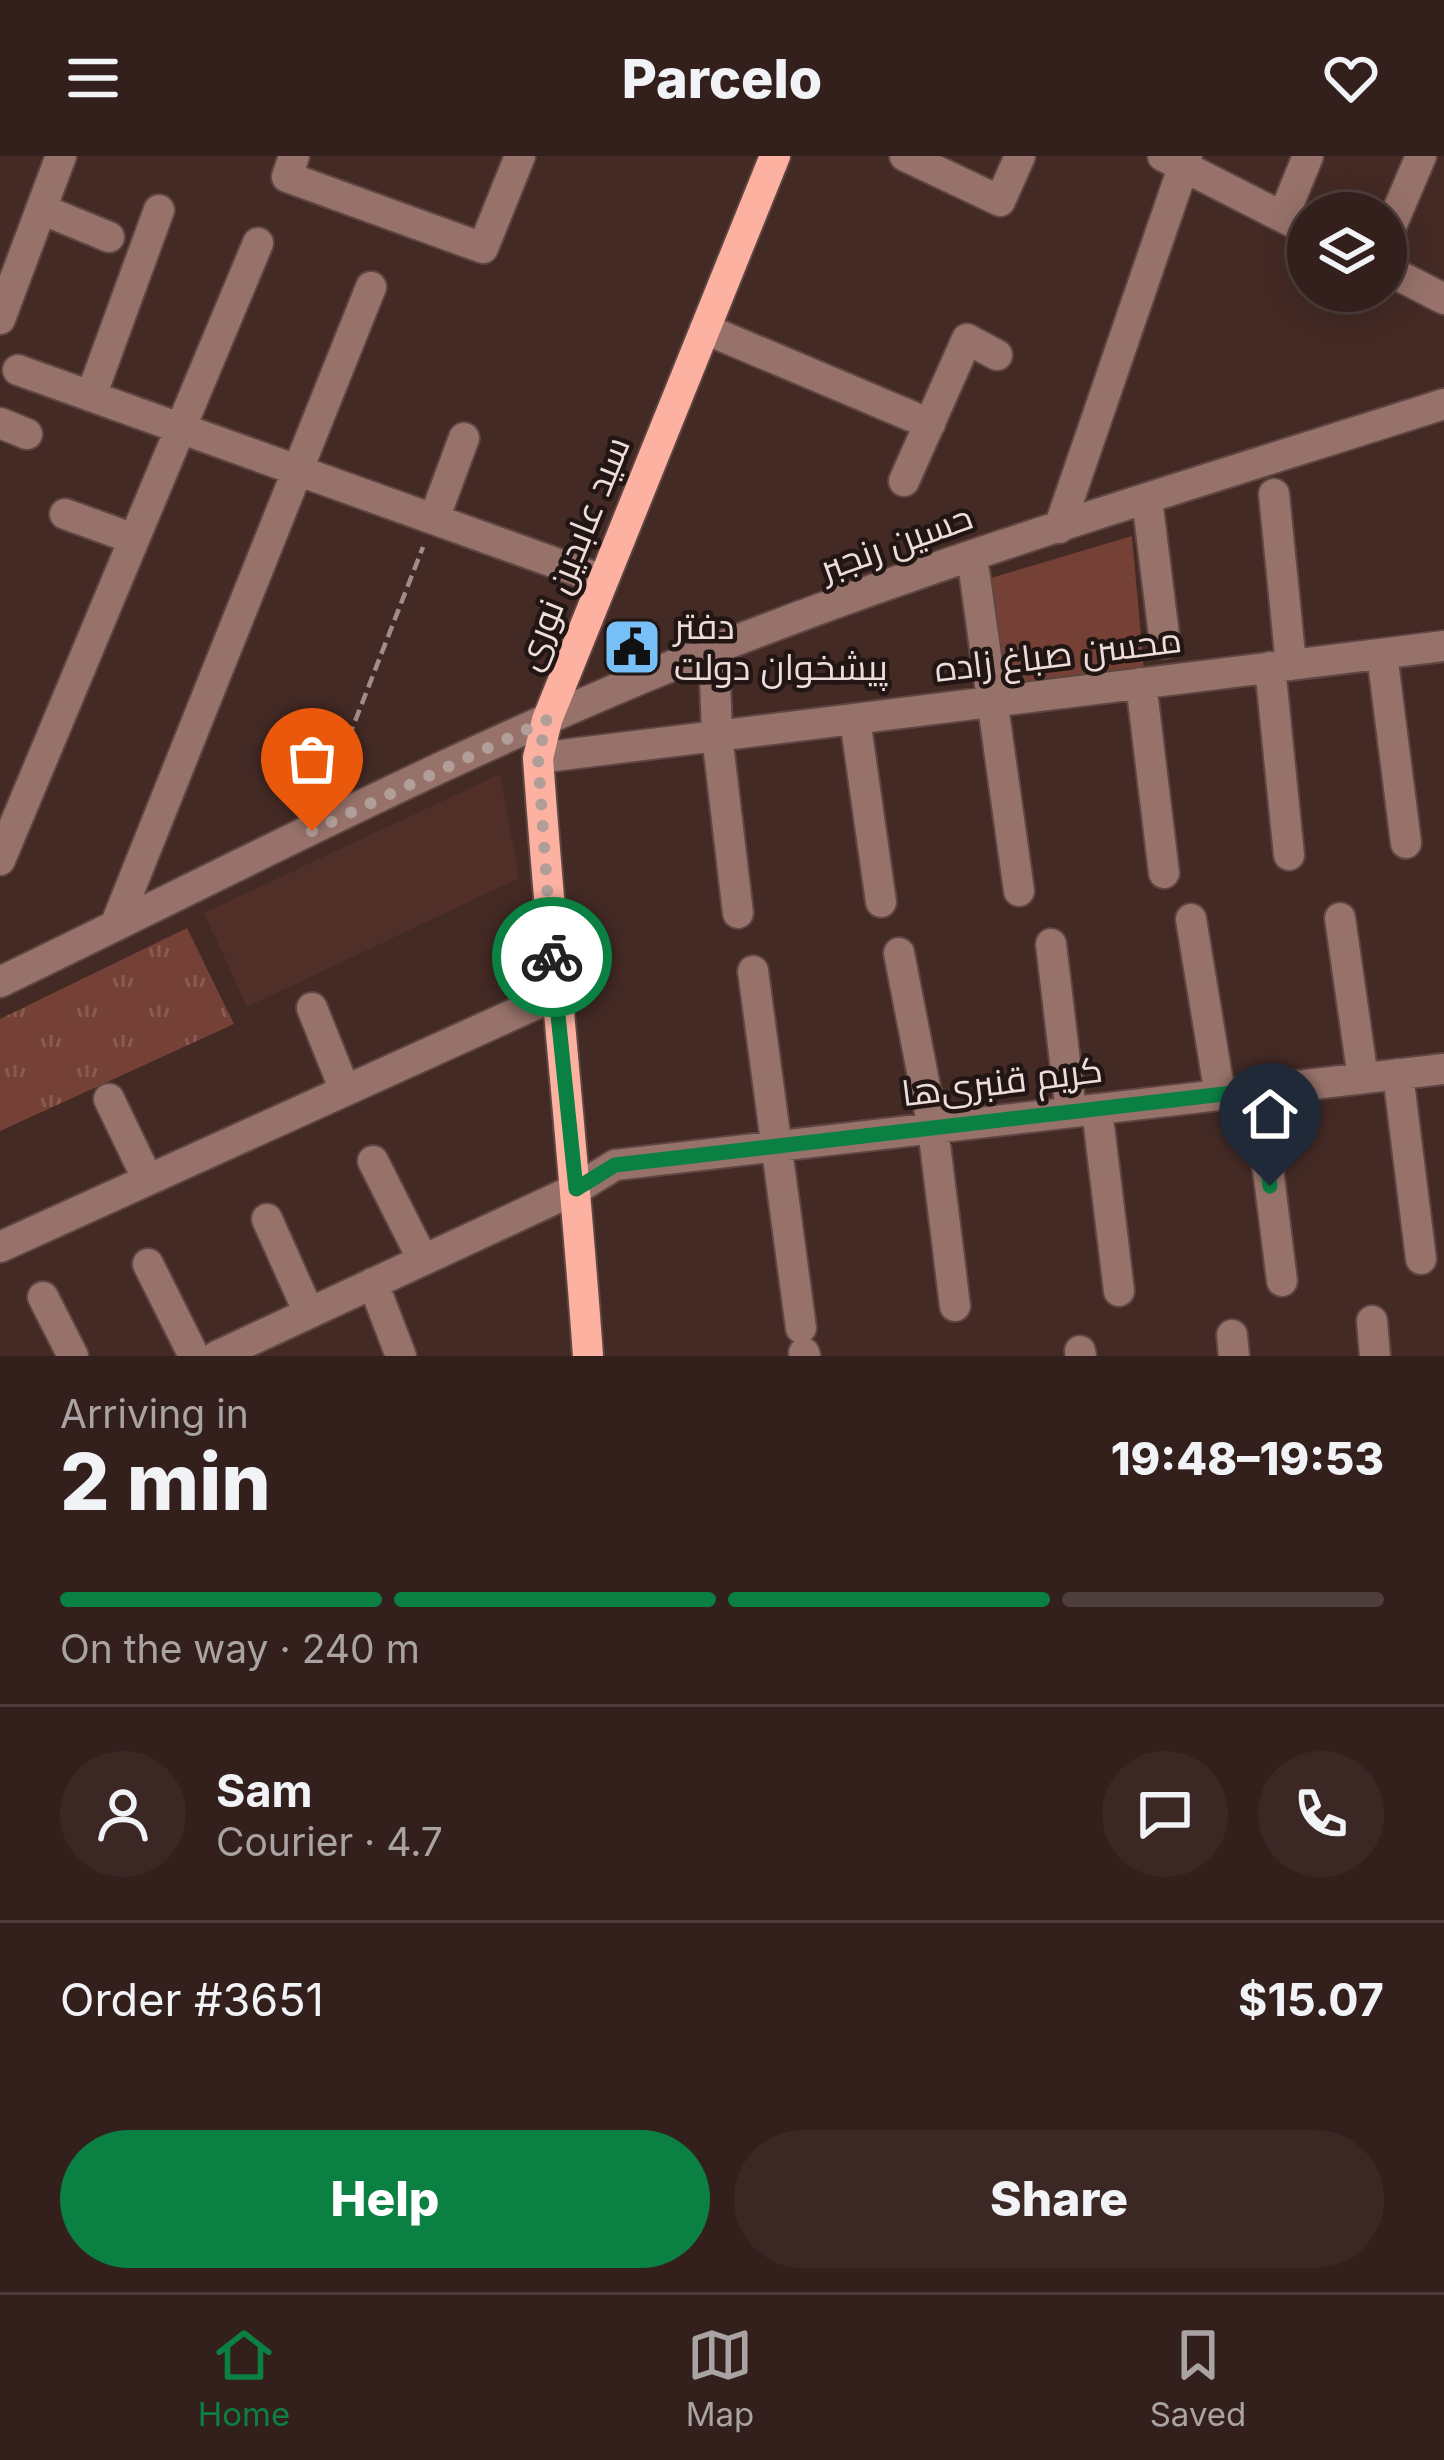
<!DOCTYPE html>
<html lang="en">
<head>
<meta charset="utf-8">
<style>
	:root { --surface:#33201c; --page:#3b2825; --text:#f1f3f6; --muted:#a9a3a3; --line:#4e3e3b; --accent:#0b8043 }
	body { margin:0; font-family:Inter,Cairo,sans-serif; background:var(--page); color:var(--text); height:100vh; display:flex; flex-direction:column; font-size:45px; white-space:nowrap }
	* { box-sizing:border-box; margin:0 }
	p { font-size:39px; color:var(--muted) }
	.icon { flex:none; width:66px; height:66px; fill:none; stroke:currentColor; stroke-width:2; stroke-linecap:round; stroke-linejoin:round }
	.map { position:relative; height:1200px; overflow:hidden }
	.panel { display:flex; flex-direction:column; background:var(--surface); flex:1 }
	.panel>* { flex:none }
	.buttons { position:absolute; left:1287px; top:36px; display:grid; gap:24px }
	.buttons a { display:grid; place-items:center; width:120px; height:120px; border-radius:50%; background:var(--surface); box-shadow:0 6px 30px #0003,0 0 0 3px var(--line); font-size:60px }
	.pin { position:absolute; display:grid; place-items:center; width:102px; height:102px; color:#fff; margin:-123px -51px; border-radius:50% 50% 50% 0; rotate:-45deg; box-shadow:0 0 12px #0007 }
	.pin .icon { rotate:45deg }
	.courier { position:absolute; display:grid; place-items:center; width:120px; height:120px; margin:-60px; border:9px solid #0b8043; border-radius:50%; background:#fff; color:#222; box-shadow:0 3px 15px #0007 }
	.head em { font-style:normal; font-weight:800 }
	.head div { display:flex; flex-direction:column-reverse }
	.head { display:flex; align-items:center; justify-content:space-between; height:204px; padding:0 60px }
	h1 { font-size:78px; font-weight:800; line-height:90px }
	.bar { display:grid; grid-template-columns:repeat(4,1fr); gap:18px 12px; align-content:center; height:144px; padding:0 60px }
	.bar i { height:15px; border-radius:9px; background:var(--line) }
	.bar .on { background:var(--accent) }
	.bar p { grid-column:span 4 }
	.line { display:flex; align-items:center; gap:30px; padding:0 60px; border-top:3px solid var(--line) }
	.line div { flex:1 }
	.round { display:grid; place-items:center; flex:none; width:126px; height:126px; border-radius:63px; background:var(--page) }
	.cta { display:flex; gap:24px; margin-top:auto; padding:24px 60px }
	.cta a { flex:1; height:138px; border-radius:72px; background:var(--accent); color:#fff; font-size:48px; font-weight:800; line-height:138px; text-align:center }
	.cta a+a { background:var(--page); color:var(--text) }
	header { display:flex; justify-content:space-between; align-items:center; height:156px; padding:0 60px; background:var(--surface); font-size:54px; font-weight:800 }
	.tab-bar { display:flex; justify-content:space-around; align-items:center; height:168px; border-top:3px solid var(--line); background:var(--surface); font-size:33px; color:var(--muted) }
	.tab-bar a { display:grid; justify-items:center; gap:6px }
	.tab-bar .on { color:var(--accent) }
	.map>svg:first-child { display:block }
</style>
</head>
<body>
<header><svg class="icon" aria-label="menu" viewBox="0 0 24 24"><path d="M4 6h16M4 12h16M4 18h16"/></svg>Parcelo<svg class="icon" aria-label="heart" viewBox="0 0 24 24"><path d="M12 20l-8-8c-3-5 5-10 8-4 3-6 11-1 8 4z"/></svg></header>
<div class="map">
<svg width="1444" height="1200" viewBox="0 0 1444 1200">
	<defs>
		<pattern id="park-tufts" width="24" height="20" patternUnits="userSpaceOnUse" patternTransform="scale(3)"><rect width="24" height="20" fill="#754136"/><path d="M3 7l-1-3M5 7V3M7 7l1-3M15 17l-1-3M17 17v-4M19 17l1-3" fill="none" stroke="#895c52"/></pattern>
	</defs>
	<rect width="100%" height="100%" fill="#442a25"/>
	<!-- built -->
	<path fill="#512f29" d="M 500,618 L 519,722 L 247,851 L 204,757 Z"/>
	<!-- grass -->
	<path fill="#754136" d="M 1132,380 L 1144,515 L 999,531 L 984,424 Z"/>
	<!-- park -->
	<path fill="url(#park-tufts)" d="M 187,772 L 234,868 L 0,975 L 0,863 Z"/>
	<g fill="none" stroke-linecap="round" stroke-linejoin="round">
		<defs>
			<path id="minor" d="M 294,0 L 287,21 L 483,92 L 520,0
				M 905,0 L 1000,45 L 1020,0
				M 1163,0 L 1308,74
				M 41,53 L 109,81
				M 1283,61 L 1308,0
				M 1386,82 L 1421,0
				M 1386,113 L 1444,143
				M 0,163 L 61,0
				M 705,173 L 930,268
				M 18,214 L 603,424
				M 91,240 L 159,54
				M 0,267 L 27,278
				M 904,325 L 967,183 L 997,199
				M 1274,338 L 1291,509
				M 1147,343 L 1165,487
				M 65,358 L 134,383
				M 434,363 L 464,282
				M 1059,372 L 1187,0
				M 972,400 L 1019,735
				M 714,493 L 717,579 L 738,757
				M 1382,498 L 1406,687
				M 1270,511 L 1289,699
				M 1141,527 L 1164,717
				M 855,563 L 881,746
				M 538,602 L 1444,490
				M 0,704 L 258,87
				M 1340,762 L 1363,922
				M 1191,763 L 1220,939
				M 115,770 L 371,131
				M 1051,788 L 1071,956
				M 899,797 L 933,972 L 955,1150
				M 753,815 L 801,1172
				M 0,826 C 236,712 470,589 714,493 C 953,399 1200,326 1444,248
				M 312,852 L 344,932
				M 1398,918 L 1421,1103
				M 1258,934 L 1282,1125
				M 109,943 L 147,1022
				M 1097,953 L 1119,1135
				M 373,1005 L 423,1104
				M 267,1063 L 309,1157
				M 0,1091 L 554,840
				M 148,1108 L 194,1200
				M 373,1127 L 401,1200
				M 43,1141 L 73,1200
				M 1372,1165 L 1375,1200
				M 1232,1179 L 1234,1200
				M 1080,1195 L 1081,1200
				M 804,1197 L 805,1200
				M 217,1200 L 576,1033 L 615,1009 L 1444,913"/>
			<path id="major" d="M 588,1200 C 574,1000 552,801 538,602 L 547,564 L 775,0"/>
		</defs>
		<!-- minor casing -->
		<use href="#minor" stroke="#5f4642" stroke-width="34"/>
		<!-- major casing -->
		<use href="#major" stroke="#5f4642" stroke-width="34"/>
		<!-- path -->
		<path stroke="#a18c87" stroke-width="4.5" stroke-dasharray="12 6" stroke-linecap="butt" d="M 329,632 L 423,391"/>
		<!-- minor -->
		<use href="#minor" stroke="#97726a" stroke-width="30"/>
		<!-- major -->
		<use href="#major" stroke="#fdb1a1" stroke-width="30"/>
	</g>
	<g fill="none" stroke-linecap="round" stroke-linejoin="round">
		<!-- done -->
		<path stroke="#b29e99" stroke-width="12" stroke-dasharray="0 21.6" d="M 312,675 L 547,564 L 538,602 L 552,801"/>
		<!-- route -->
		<path stroke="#0b8043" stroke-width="15" d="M 552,801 L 576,1033 L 615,1009 L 1258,934 L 1270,1030"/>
	</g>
	<!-- icons -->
	<defs>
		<symbol id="civic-square" viewBox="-11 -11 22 22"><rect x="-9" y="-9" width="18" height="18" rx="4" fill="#76c0f7" stroke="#221614"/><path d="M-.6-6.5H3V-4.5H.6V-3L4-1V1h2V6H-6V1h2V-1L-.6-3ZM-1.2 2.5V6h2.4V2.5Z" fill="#111"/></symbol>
	</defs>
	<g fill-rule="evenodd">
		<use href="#civic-square" x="599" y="458" width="66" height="66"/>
	</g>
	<g text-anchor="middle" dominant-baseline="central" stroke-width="9" stroke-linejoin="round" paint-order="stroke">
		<!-- street labels -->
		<g font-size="36" fill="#eedcd8" stroke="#221614">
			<text transform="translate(896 386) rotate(-20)">حسین رنجبر</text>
			<text transform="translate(572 397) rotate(-68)">سید عابدین نوری</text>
			<text transform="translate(1058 498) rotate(-7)">محسن صباغ زاده</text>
			<text transform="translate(1002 925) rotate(-7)">کریم قنبری‌ها</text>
		</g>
		<!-- poi labels -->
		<g font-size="36" fill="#eedcd8" stroke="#221614" text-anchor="start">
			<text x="674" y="470">دفتر<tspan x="674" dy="41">پیشخوان دولت</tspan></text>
		</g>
	</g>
</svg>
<div class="buttons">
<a><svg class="icon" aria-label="layers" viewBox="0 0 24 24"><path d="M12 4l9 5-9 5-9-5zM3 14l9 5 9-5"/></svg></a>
</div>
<div class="pin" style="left:312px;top:675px;background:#ea580c"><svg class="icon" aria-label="bag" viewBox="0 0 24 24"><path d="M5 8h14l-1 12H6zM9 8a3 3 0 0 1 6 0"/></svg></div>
<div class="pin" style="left:1270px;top:1030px;background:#1f2937"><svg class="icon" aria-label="home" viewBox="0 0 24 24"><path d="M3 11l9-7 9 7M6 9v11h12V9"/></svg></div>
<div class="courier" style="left:552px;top:801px"><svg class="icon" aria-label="bike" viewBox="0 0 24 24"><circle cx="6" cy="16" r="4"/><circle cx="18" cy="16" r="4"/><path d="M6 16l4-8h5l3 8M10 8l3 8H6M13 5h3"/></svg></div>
</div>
<section class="panel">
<div class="head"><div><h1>2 min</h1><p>Arriving in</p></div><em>19:48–19:53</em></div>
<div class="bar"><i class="on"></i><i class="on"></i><i class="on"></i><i></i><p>On the way · 240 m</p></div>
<div class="line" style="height:216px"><a class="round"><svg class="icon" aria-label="person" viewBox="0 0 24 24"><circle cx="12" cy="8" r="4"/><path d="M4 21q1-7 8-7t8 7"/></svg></a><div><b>Sam</b><p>Courier · 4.7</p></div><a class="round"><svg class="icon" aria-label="chat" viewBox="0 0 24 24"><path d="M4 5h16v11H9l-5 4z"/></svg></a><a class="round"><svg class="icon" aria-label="phone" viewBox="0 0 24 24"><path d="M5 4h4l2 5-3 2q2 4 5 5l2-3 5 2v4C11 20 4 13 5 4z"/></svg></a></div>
<div class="line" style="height:156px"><div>Order #3651</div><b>$15.07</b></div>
<div class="cta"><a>Help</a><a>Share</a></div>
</section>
<nav class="tab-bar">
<a class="on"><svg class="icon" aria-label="home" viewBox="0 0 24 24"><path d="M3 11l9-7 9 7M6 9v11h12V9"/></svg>Home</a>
<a><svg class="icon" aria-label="map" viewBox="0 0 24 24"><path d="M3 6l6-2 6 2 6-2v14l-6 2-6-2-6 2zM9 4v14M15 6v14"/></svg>Map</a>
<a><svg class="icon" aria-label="saved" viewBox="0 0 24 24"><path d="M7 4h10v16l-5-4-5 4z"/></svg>Saved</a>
</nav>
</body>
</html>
